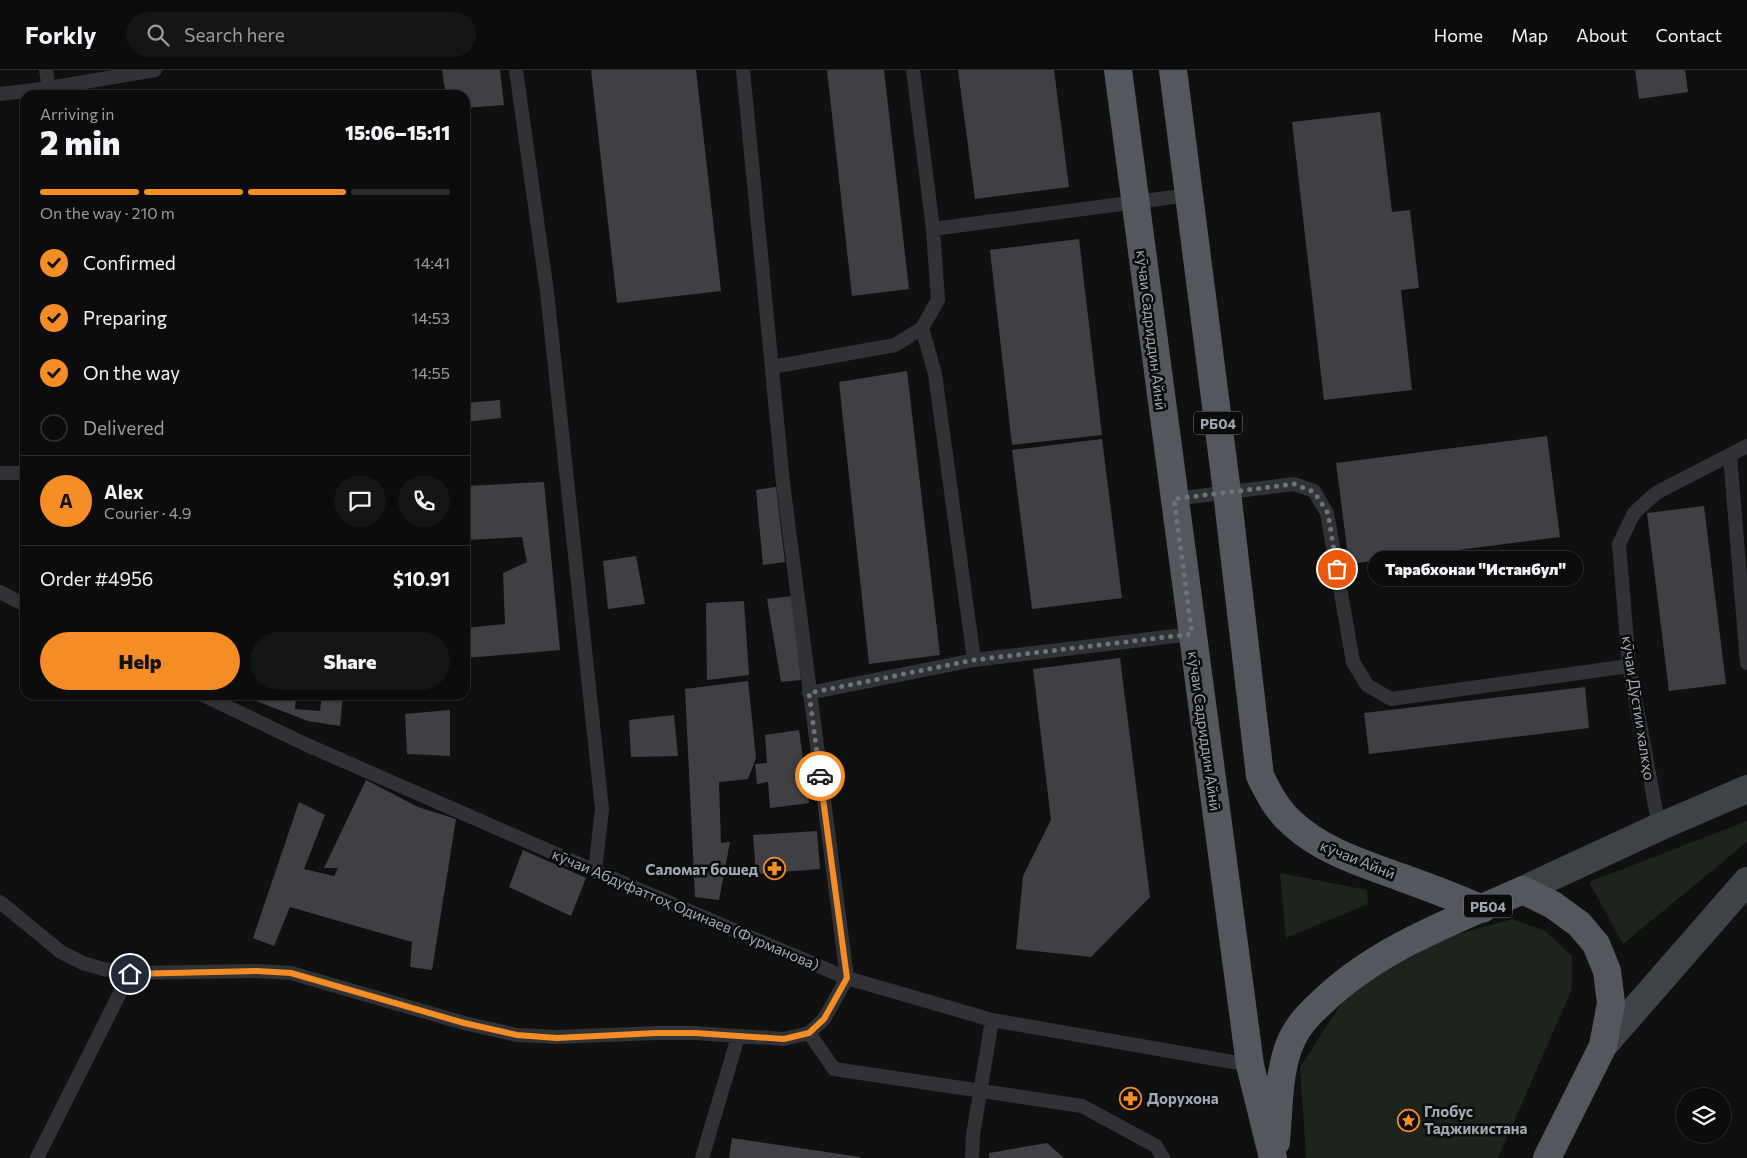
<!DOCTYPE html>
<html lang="en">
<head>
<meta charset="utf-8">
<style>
	:root { --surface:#0c0c0d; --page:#151516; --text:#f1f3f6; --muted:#9a9b9d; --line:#2c2c2e; --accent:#f48d25 }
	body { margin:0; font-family:Commissioner,sans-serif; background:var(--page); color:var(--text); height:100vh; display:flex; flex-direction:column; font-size:19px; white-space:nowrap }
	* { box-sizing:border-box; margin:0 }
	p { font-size:16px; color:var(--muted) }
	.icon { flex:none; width:28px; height:28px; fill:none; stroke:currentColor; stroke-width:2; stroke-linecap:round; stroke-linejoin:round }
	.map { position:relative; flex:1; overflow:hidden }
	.sheet { position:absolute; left:20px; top:20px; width:450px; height:610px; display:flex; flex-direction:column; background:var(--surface); border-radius:15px; box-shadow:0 1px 4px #0004,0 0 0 1px var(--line) }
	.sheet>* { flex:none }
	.tools { position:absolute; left:1676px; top:1018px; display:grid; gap:10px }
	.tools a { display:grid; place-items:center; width:55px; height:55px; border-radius:50%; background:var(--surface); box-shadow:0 1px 4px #0004,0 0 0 1px var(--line); font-size:25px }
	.pin { position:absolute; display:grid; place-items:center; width:42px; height:42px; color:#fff; margin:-21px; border:2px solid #fff; border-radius:50%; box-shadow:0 1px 5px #0007 }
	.courier { position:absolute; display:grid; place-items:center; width:50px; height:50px; margin:-25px; border:4px solid #f48d25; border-radius:50%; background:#fff; color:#222; box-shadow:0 1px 6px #0007 }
	.bubble { position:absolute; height:35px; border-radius:18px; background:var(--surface); box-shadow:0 1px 4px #0004,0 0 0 1px var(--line); font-size:16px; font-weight:800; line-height:35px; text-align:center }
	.headline em { font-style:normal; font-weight:800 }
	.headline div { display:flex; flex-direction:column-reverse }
	.headline { display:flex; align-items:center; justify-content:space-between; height:85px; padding:0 20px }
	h1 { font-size:32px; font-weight:800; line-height:38px }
	.bar { display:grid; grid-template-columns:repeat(4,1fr); gap:8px 5px; align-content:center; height:60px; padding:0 20px }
	.bar i { height:6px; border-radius:4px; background:var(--line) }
	.bar .current { background:var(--accent) }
	.bar p { grid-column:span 4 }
	.line { display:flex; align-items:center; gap:12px; padding:0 20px; border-top:1px solid var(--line) }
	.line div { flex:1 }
	.round { display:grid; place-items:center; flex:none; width:52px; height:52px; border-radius:26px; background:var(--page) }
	ol { padding:0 20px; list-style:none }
	li { display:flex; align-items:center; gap:15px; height:55px }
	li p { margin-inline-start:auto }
	li .icon { padding:5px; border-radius:50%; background:var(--accent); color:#111; stroke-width:4 }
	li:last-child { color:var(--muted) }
	li i { width:28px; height:28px; border:2px solid var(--line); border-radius:50% }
	.cta { display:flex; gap:10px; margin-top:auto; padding:10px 20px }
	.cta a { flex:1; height:58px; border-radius:30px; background:var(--accent); color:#111; font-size:20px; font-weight:800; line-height:58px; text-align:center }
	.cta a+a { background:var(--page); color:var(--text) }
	header { display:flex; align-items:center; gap:30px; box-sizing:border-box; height:70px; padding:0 25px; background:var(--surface); border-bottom:1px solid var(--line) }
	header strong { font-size:24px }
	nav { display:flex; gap:28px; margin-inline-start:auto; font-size:18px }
	.search { width:350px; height:45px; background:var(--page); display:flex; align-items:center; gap:12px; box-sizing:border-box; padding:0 18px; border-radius:28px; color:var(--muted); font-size:19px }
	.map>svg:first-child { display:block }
</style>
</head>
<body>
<header>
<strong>Forkly</strong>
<div class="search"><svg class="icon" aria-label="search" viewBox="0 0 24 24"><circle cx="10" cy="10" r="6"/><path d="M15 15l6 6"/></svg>Search here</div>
<nav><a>Home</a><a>Map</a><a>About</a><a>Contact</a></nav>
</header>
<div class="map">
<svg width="1747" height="1088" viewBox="0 0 1747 1088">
	<rect width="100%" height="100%" fill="#101011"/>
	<!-- green -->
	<path fill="#1c241c" d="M 1747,751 L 1747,772 L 1623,874 L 1589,812 Z
		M 1280,803 L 1367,820 L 1368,834 L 1286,868 Z
		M 1512,849 L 1545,861 L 1572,886 L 1572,919 L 1498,1088 L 1306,1088 L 1300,997 L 1349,922 L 1445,868 Z"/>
	<!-- building -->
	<path fill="#3e4044" d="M 442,0 L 500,0 L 504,35 L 465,38 L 465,25 L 446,25 Z
		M 591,0 L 696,0 L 721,221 L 617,233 Z
		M 827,0 L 884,0 L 909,219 L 852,226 Z
		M 958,0 L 1054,0 L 1069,117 L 975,129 Z
		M 1635,0 L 1685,0 L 1688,22 L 1639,29 Z
		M 1380,42 L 1392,142 L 1410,140 L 1419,218 L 1401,220 L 1412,320 L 1324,330 L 1292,52 Z
		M 1079,169 L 1102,365 L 1012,375 L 990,180 Z
		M 907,301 L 940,585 L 869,594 L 839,312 Z
		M 500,330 L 501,348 L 465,352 L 465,333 Z
		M 1547,366 L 1560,467 L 1349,494 L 1336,393 Z
		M 1102,369 L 1122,528 L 1032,539 L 1012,380 Z
		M 544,412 L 560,580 L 465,588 L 465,558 L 505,554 L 503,503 L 527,492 L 522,467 L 465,470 L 465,416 Z
		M 776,417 L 785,492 L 763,495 L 756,420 Z
		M 1704,436 L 1726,614 L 1669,621 L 1647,443 Z
		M 636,486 L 645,534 L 608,539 L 603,491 Z
		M 792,526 L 801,610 L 781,612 L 767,529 Z
		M 744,531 L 749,605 L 707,610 L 706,533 Z
		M 1120,588 L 1150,827 L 1091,887 L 1016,879 L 1023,806 L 1051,750 L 1033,599 Z
		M 748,611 L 756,688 L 748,709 L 719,712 L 721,773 L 730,772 L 719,830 L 695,827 L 685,619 Z
		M 1585,617 L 1589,658 L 1369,684 L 1364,643 Z
		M 240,625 L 296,625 L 295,639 L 320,641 L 322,625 L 343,625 L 340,656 L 308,651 Z
		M 450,640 L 450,686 L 407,684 L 405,644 Z
		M 674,645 L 678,686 L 631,687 L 629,650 Z
		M 799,660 L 809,733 L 770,738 L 768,712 L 757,714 L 755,694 L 767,693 L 765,665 Z
		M 366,710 L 418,737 L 456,749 L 432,900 L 410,897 L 412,872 L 290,837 L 274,876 L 253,868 L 299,732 L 325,745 L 304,799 L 334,806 L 338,798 L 324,798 Z
		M 817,761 L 820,799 L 756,804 L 753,765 Z
		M 523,780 L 586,808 L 571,846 L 509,817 Z
		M 732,1068 L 860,1087 L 860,1088 L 729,1088 Z
		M 1047,1073 L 1064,1088 L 989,1088 L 989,1083 Z"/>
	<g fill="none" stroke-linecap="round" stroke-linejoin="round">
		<!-- service -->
		<path stroke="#313236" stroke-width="14" d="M 46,0 L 50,25
			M 516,0 L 547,222 L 602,739 L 595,801
			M 0,24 L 49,18 L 155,0
			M 933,159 L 1189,125
			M 922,258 L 935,304 L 974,590
			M 772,297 L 895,275 L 922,258 L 938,230 L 933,159 L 913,0
			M 1730,385 L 1747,593
			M 0,403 L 25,403
			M 1174,429 L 1294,414 L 1314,421 L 1327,443 L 1353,592 L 1367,615 L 1391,629 L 1629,596
			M 0,522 L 25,535
			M 809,623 L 974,590 L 1192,564
			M 203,625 L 307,675 L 595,801 L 847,908 L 992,950 L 1250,995
			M 1659,757 L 1629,596 L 1619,474 L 1634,443 L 1656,423 L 1747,376
			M 0,832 L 61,882 L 83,893 L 103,899 L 130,903 L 257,901 L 291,903 L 464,953 L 517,965 L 557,967 L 657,963 L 695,963 L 784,969 L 809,963 L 824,949 L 847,908 L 783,413 L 743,0
			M 809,963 L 834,999 L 1082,1036 L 1156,1076 L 1163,1088
			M 37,1088 L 130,903
			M 702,1088 L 738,967
			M 972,1088 L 973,1065 L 992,950"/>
		<!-- secondary -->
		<path stroke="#3f4246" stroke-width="28" d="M 1523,820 L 1659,757 L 1747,719
			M 1603,976 L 1747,811"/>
		<!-- trunk -->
		<path stroke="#54585e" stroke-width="28" d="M 1118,0 L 1250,995 L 1273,1088
			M 1173,0 L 1227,422 L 1260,706 C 1269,724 1277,740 1292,753 C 1322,781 1362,793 1400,807 C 1428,817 1455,827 1482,839
			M 1276,1072 C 1279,1039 1278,996 1293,967 C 1299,955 1309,944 1319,935 C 1375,879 1452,852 1523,820 L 1553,835 L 1579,854 L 1596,874 L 1607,901 L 1611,933 L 1603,976 L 1547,1088"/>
	</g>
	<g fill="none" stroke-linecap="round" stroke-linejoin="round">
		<!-- done -->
		<path stroke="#6e737a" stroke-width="5" stroke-dasharray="0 9" d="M 820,706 L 809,623 L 974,590 L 1192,564 L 1174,429 L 1294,414 L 1314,422 L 1328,443 L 1337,499"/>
		<!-- route -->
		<path stroke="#f48d25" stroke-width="6" d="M 130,904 L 257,901 L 291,903 L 464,953 L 517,965 L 557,968 L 657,963 L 695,963 L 784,969 L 809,963 L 824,949 L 847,908 L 820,706"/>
	</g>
	<!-- icons -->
	<defs>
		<symbol id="pharmacy-ring" viewBox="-11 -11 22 22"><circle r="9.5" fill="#0b0b0c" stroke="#f48d25" stroke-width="1.5"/><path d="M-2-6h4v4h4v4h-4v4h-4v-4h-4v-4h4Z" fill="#f48d25"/></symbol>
		<symbol id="sight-ring" viewBox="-11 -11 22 22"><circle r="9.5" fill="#0b0b0c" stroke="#f48d25" stroke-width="1.5"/><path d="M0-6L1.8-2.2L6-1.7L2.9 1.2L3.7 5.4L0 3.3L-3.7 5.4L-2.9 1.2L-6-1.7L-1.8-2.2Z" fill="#f48d25"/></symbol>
	</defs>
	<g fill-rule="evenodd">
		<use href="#pharmacy-ring" x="762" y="786" width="25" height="25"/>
		<use href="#pharmacy-ring" x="1118" y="1016" width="25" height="25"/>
		<use href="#sight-ring" x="1396" y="1038" width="25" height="25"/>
	</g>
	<g text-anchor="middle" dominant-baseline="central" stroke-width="5" stroke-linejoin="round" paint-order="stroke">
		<!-- shield labels -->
		<g fill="#0b0b0c" stroke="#737a80" stroke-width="1">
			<rect x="1194" y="341.5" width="48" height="23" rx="4"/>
			<rect x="1464" y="824.5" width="48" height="23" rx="4"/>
		</g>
		<g font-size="14" font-weight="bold" fill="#a0a9b2">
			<text x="1218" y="353">РБ04</text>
			<text x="1488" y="836">РБ04</text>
		</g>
		<!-- street labels -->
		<g font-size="15" fill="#a0a9b2" stroke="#0b0b0c">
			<text transform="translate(1152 260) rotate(83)">кӯчаи Садриддин Айнӣ</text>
			<text transform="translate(1639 638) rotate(81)">кӯчаи Дӯстии халкҳо</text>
			<text transform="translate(1205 661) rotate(82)">кӯчаи Садриддин Айнӣ</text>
			<text transform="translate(1358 789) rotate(22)">кӯчаи Айнӣ</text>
			<text transform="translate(686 839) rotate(23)">кӯчаи Абдуфаттоҳ Одинаев (Фурманова)</text>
		</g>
		<!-- poi labels -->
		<g font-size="15" font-weight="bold" fill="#a0a9b2" stroke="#0b0b0c" text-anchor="start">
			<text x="758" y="799" text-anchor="end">Саломат бошед</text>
			<text x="1147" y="1028">Дорухона</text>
			<text x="1424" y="1041">Глобус<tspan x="1424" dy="17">Таджикистана</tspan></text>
		</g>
	</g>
</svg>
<div class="tools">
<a><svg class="icon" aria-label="layers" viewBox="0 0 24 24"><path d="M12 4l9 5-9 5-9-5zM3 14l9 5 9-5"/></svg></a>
</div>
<div class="pin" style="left:1337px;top:499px;background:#ea580c"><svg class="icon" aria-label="bag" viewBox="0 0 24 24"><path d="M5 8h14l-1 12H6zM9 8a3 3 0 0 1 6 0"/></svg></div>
<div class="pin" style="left:130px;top:904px;background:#1f2937"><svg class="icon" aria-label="home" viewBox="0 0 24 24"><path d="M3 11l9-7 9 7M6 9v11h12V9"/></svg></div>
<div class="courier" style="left:820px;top:706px"><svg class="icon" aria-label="car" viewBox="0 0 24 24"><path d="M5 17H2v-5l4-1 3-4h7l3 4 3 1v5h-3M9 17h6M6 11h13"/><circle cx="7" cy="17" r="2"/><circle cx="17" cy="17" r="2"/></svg></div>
<div class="bubble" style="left:1368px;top:481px;width:215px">Тарабхонаи &quot;Истанбул&quot;</div>
<section class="sheet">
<div class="headline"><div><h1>2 min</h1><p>Arriving in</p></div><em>15:06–15:11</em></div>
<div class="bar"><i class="current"></i><i class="current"></i><i class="current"></i><i></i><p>On the way · 210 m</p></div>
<ol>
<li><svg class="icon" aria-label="check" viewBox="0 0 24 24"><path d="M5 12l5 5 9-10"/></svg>Confirmed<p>14:41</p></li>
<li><svg class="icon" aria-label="check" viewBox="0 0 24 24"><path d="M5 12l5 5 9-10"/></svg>Preparing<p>14:53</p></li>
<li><svg class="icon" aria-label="check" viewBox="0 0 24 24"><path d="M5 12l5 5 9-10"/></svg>On the way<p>14:55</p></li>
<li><i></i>Delivered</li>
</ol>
<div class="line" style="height:90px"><b class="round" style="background:var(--accent);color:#111">A</b><div><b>Alex</b><p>Courier · 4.9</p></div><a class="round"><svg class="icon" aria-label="chat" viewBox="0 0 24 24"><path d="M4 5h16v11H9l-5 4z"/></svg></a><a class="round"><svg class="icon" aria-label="phone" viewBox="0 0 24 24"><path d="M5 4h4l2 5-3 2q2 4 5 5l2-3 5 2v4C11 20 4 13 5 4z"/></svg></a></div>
<div class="line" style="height:65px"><div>Order #4956</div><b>$10.91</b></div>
<div class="cta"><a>Help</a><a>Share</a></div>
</section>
</div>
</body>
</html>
